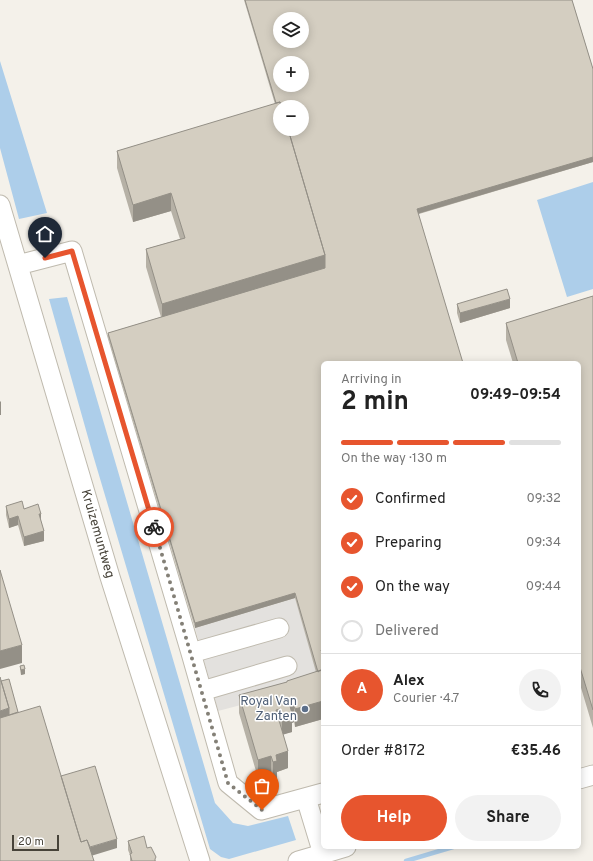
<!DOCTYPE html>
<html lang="en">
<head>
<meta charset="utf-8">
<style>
	:root { --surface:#fff; --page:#f2f2f2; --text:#222; --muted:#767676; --line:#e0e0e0; --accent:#e7552e }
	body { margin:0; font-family:Overpass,sans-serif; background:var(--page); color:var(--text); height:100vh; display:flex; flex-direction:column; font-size:15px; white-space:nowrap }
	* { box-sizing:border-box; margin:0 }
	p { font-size:13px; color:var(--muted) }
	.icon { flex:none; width:22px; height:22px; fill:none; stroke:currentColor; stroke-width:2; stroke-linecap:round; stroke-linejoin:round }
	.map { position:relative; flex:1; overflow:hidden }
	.sheet { position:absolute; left:321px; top:361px; width:260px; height:488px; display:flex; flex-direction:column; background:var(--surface); border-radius:6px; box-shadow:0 2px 10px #0003 }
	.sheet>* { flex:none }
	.buttons { position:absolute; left:273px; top:12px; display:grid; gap:8px }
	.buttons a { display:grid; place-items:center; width:36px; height:36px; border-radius:50%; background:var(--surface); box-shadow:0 2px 10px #0003; font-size:20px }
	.scale { position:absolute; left:12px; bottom:10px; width:47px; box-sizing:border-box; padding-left:4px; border:2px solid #474339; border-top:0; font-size:11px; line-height:14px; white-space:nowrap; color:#474339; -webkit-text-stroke:3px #fff; paint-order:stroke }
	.pin { position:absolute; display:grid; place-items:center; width:34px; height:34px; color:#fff; margin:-41px -17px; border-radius:50% 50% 50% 0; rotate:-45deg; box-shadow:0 0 4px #0007 }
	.pin .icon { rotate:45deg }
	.courier { position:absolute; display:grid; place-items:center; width:40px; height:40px; margin:-20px; border:3px solid #e7552e; border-radius:50%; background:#fff; color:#222; box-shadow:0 1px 5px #0007 }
	.summary em { font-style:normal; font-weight:700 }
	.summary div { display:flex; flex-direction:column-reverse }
	.summary { display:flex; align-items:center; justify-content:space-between; height:68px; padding:0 20px }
	h1 { font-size:26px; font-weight:700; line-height:30px }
	.bar { display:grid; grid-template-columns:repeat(4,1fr); gap:6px 4px; align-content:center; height:48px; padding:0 20px }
	.bar i { height:5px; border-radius:3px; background:var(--line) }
	.bar .active { background:var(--accent) }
	.bar p { grid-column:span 4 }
	.line { display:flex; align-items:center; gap:10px; padding:0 20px; border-top:1px solid var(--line) }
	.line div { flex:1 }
	.round { display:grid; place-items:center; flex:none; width:42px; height:42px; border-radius:21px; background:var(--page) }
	ol { padding:0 20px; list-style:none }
	li { display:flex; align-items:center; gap:12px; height:44px }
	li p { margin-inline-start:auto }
	li .icon { padding:4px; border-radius:50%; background:var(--accent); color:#fff; stroke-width:4 }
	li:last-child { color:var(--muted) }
	li i { width:22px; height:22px; border:2px solid var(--line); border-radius:50% }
	.cta { display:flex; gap:8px; margin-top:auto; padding:8px 20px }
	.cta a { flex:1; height:46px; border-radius:24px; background:var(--accent); color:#fff; font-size:16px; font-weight:700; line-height:46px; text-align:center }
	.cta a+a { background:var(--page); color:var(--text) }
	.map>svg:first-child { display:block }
</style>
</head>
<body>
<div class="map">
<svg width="593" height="861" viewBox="0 0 593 861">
	<rect width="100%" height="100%" fill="#f4f1ea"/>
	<!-- parking -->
	<path fill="#e3e1de" d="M 295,598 L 320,684 L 218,711 L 195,628 Z"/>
	<!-- water -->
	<path fill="#adceea" d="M 0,61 L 47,213 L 19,219 L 0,148 Z
		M 593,182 L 593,289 L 567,297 L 537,200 Z
		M 67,297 L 215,803 L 233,823 L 248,826 L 288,816 L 296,840 L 229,859 L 221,857 L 210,849 L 93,455 L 49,299 Z"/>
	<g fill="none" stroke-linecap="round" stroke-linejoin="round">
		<!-- stream -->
		<path stroke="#adceea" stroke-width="4.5" d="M 406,861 L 453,847"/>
		<defs>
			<path id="minor" d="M 0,205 L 110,577 L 200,861
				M 18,265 L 72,251 L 191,653 L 228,783 L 261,810 L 323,793
				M 191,653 L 279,628
				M 202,691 L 287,666
				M 579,779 L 593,775
				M 306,798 L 323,854
				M 298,861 L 346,847"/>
		</defs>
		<!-- minor casing -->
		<use href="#minor" stroke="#bfbaae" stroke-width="21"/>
		<!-- minor -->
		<use href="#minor" stroke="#fff" stroke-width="19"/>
	</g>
	<!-- wall -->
	<path fill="#b6b1a6" d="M 244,0 L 572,0 L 593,69 L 593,162 L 419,214 L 323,363 L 323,654 L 322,654 L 323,656 L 323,719 L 295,727 L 294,722 L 292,723 L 292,732 L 283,734 L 288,768 L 277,772 L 277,779 L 273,780 L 271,774 L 258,778 L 239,713 L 239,695 L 287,682 L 287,681 L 316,672 L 295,598 L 195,628 L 108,337 L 108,333 L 161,317 L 146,267 L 146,249 L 180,239 L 171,211 L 133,222 L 117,168 L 117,151 L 275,104 Z
		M 593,296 L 593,728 L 579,681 L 579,363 L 513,363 L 506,340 L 506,323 Z
		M 457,304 L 510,308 L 460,323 L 457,313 Z
		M 6,506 L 24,509 L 41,521 L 44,541 L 24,546 L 18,525 L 9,528 L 6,515 Z
		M 20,666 L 25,674 L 21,675 L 20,670 Z
		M 128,841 L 147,848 L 156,861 L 130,861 L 130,855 L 128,850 Z"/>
	<!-- shaded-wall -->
	<path fill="#949087" d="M 593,157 L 593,162 L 417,214 L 417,209 Z
		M 171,193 L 171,211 L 133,222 L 133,205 Z
		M 325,255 L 325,273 L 162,321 L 162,304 Z
		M 510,299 L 510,308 L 460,323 L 460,313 Z
		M 1,401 L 1,415 L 0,415 L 0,402 Z
		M 39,514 L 41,514 L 41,523 Z
		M 18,516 L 18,525 L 9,528 L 9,519 Z
		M 44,531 L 44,541 L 24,546 L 24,537 Z
		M 295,593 L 295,598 L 195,628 L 195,623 Z
		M 22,645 L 22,663 L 0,669 L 0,651 Z
		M 25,669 L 25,674 L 21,675 L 21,670 Z
		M 323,701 L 323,719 L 295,727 L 295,709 Z
		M 294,705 L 294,722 L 292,723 L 292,732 L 282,735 L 282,717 L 290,706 Z
		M 9,708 L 9,726 L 0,729 L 0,711 Z
		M 280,709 L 280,727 L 276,710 Z
		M 288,751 L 288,768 L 277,772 L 277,779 L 273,780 L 273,762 L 276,755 Z
		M 271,756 L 271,774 L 258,778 L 258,760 Z
		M 117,839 L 117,848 L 81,859 L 81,850 Z"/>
	<!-- building -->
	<path fill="#d4cec1" stroke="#949087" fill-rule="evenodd" d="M 245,0 L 572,0 L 593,69 L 593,157 L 417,209 L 463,363 L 323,363 L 323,649 L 321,650 L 323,656 L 323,677 L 321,670 L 318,672 L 295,593 L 195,623 L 108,333 L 325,268 L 325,255 L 288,129 L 302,129 L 302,107 L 281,107 L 280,102 L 276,103 ZM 280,19 L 302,19 L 302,41 L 280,41 ZM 280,63 L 302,63 L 302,85 L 280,85 Z
		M 280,102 L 281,107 L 280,107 L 280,129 L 288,129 L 325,255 L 162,304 L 146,249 L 185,238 L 171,193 L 133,205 L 117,151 Z
		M 507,289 L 510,299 L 460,313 L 457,304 Z
		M 593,296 L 593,710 L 579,664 L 579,363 L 518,363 L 506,323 Z
		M 22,501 L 24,509 L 38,504 L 41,514 L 39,514 L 44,531 L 24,537 L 18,516 L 9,519 L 6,506 Z
		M 0,570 L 22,645 L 0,651 Z
		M 24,665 L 25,669 L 21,670 L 20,666 Z
		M 321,670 L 323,677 L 323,701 L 295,709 L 294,705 L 290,706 L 292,714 L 282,717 L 280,709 L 276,710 L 288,751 L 276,755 L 277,761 L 273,762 L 271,756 L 258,760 L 239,695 L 287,682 L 287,681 Z
		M 0,677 L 9,708 L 0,711 Z
		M 9,679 L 18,712 L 9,715 L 9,708 L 1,681 Z
		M 40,706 L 81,842 L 87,840 L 94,861 L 0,861 L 0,718 Z
		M 95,766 L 117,839 L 90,847 L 87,840 L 81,842 L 61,776 Z
		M 144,836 L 147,848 L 151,847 L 156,857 L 155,859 L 155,861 L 132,861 L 130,854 L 132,853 L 128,841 Z"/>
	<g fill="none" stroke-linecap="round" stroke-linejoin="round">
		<!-- done -->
		<path stroke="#848077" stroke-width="4" stroke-dasharray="0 7.2" d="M 154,527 L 228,783 L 262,810"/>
		<!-- route -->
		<path stroke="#e7552e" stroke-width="5" d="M 45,258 L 72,251 L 154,527"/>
	</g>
	<!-- markers -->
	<circle fill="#5c6f8a" stroke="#fff" stroke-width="1.5" cx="305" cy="709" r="4"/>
	<g text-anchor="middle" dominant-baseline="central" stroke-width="3" stroke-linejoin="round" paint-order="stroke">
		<!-- street labels -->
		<g font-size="13" fill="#474339" stroke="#fff">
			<text transform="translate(97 534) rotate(74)">Kruizemuntweg</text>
		</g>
		<!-- service labels -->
		<g font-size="13" fill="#4e5e75" stroke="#fff" text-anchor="end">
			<text x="297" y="702">Royal Van<tspan x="297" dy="15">Zanten</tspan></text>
		</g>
	</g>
</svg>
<div class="buttons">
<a><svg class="icon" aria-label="layers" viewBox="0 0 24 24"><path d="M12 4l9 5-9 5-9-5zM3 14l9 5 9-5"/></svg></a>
<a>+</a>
<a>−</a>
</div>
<div class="scale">20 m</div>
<div class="pin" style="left:262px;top:810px;background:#ea580c"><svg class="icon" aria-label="bag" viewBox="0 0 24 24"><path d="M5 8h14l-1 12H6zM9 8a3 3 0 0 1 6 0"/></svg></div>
<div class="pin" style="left:45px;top:258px;background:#1f2937"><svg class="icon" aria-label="home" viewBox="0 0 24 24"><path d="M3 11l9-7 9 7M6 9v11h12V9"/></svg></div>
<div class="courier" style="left:154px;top:527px"><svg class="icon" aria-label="bike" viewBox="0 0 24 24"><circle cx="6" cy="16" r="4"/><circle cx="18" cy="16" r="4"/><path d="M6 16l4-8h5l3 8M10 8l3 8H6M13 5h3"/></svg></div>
<section class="sheet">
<div class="summary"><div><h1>2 min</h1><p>Arriving in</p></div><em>09:49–09:54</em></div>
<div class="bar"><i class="active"></i><i class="active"></i><i class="active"></i><i></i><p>On the way · 130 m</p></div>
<ol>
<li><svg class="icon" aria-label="check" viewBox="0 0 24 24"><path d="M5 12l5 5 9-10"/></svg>Confirmed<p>09:32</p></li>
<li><svg class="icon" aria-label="check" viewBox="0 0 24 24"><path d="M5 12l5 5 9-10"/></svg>Preparing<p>09:34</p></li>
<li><svg class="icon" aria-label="check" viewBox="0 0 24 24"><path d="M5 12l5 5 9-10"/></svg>On the way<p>09:44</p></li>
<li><i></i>Delivered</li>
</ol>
<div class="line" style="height:72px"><b class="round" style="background:var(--accent);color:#fff">A</b><div><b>Alex</b><p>Courier · 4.7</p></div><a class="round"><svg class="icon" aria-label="phone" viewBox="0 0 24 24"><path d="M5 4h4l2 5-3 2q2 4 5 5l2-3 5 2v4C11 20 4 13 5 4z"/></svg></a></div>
<div class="line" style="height:52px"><div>Order #8172</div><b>€35.46</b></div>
<div class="cta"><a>Help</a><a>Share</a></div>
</section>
</div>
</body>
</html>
